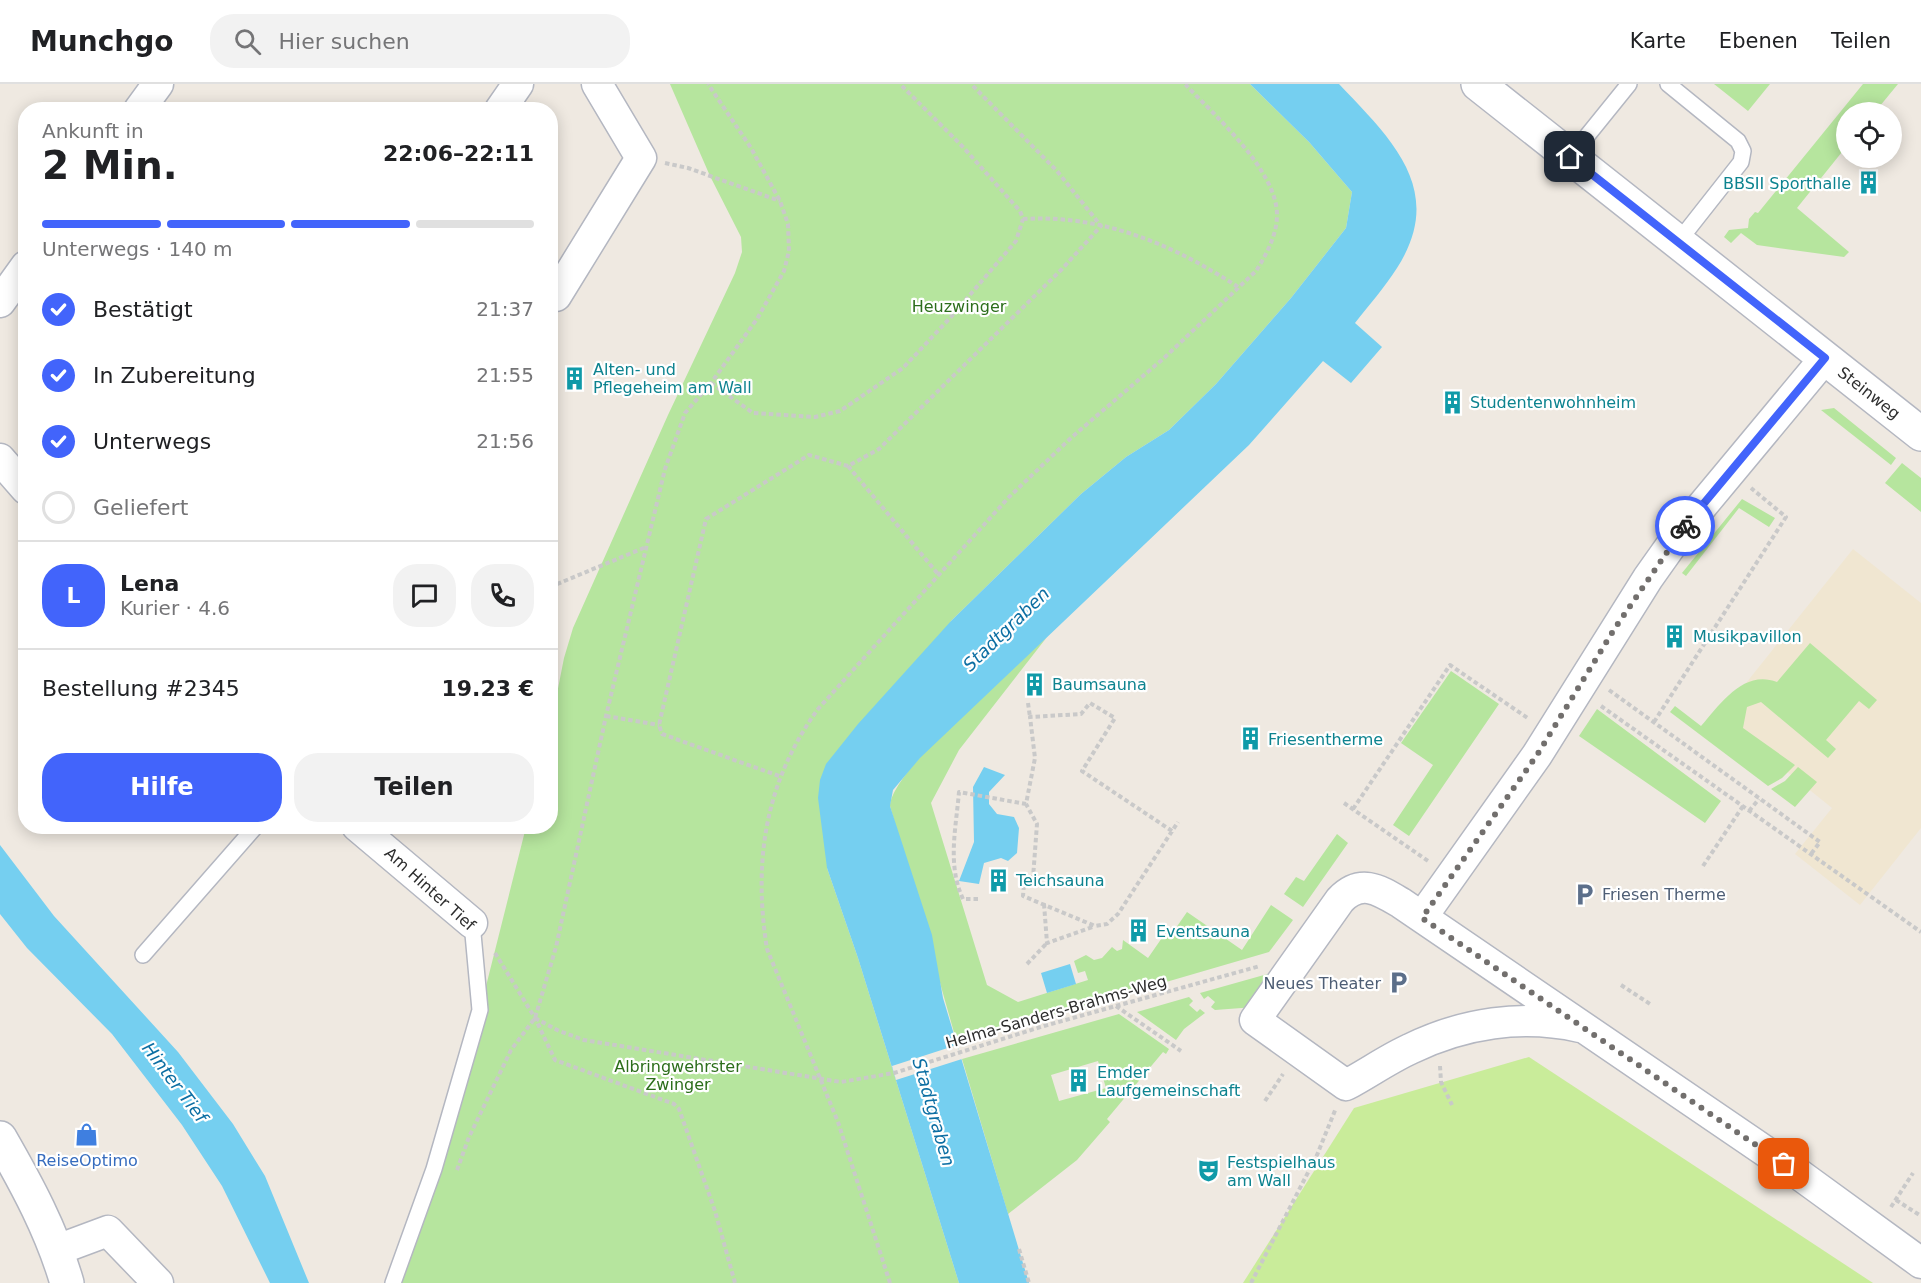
<!DOCTYPE html>
<html lang="de">
<head>
<meta charset="utf-8">
<style>
	:root { --surface:#fff; --page:#f2f2f2; --text:#202124; --muted:#757577; --line:#e0e0e0; --accent:#4264fb }
	body { margin:0; font-family:"DejaVu Sans",sans-serif; background:var(--page); color:var(--text); height:100vh; display:flex; flex-direction:column; font-size:22px; white-space:nowrap }
	* { box-sizing:border-box; margin:0 }
	p { font-size:20px; color:var(--muted) }
	.icon { flex:none; width:33px; height:33px; fill:none; stroke:currentColor; stroke-width:2; stroke-linecap:round; stroke-linejoin:round }
	.map { position:relative; flex:1; overflow:hidden }
	.panel { position:absolute; left:18px; top:18px; width:540px; height:732px; display:flex; flex-direction:column; background:var(--surface); border-radius:24px; box-shadow:0 3px 15px #0003 }
	.panel>* { flex:none }
	.fabs { position:absolute; left:1836px; top:18px; display:grid; gap:12px }
	.fabs a { display:grid; place-items:center; width:66px; height:66px; border-radius:50%; background:var(--surface); box-shadow:0 3px 15px #0003; font-size:30px }
	.pin { position:absolute; display:grid; place-items:center; width:51px; height:51px; color:#fff; margin:-26px; border-radius:12px; box-shadow:0 3px 9px #0006 }
	.courier { position:absolute; display:grid; place-items:center; width:60px; height:60px; margin:-30px; border:4px solid #4264fb; border-radius:50%; background:#fff; color:#222; box-shadow:0 2px 8px #0007 }
	.overview em { font-style:normal; font-weight:700 }
	.overview div { display:flex; flex-direction:column-reverse }
	.overview { display:flex; align-items:center; justify-content:space-between; height:102px; padding:0 24px }
	h1 { font-size:39px; font-weight:700; line-height:45px }
	.bar { display:grid; grid-template-columns:repeat(4,1fr); gap:9px 6px; align-content:center; height:72px; padding:0 24px }
	.bar i { height:8px; border-radius:4px; background:var(--line) }
	.bar .active { background:var(--accent) }
	.bar p { grid-column:span 4 }
	.line { display:flex; align-items:center; gap:15px; padding:0 24px; border-top:2px solid var(--line) }
	.line div { flex:1 }
	.round { display:grid; place-items:center; flex:none; width:63px; height:63px; border-radius:24px; background:var(--page) }
	ol { padding:0 24px; list-style:none }
	li { display:flex; align-items:center; gap:18px; height:66px }
	li p { margin-inline-start:auto }
	li .icon { padding:6px; border-radius:50%; background:var(--accent); color:#fff; stroke-width:4 }
	li:last-child { color:var(--muted) }
	li i { width:33px; height:33px; border:3px solid var(--line); border-radius:50% }
	.cta { display:flex; gap:12px; margin-top:auto; padding:12px 24px }
	.cta a { flex:1; height:69px; border-radius:24px; background:var(--accent); color:#fff; font-size:24px; font-weight:700; line-height:69px; text-align:center }
	.cta a+a { background:var(--page); color:var(--text) }
	header { display:flex; align-items:center; gap:36px; box-sizing:border-box; height:84px; padding:0 30px; background:var(--surface); border-bottom:2px solid var(--line) }
	header strong { font-size:28px }
	nav { display:flex; gap:33px; margin-inline-start:auto; font-size:21px }
	.search { width:420px; height:54px; background:var(--page); display:flex; align-items:center; gap:15px; box-sizing:border-box; padding:0 21px; border-radius:24px; color:var(--muted); font-size:22px }
	.map>svg:first-child { display:block }
</style>
</head>
<body>
<header>
<strong>Munchgo</strong>
<div class="search"><svg class="icon" aria-label="search" viewBox="0 0 24 24"><circle cx="10" cy="10" r="6"/><path d="M15 15l6 6"/></svg>Hier suchen</div>
<nav><a>Karte</a><a>Ebenen</a><a>Teilen</a></nav>
</header>
<div class="map">
<svg width="1921" height="1199" viewBox="0 0 1921 1199">
	<rect width="100%" height="100%" fill="#efe9e1"/>
	<!-- education -->
	<path fill="#f0e6d1" d="M 1853,465 L 1921,519 L 1921,744 L 1860,821 L 1795,770 L 1832,724 L 1719,633 Z"/>
	<!-- green -->
	<path fill="#b6e59e" fill-rule="evenodd" d="M 670,0 L 1250,0 L 1309,58 L 1352,108 L 1346,144 L 1291,214 L 1216,300 L 1169,346 L 1126,373 L 1081,410 L 951,537 L 827,784 L 858,874 L 959,1199 L 393,1199 L 480,926 L 526,743 L 550,742 L 551,640 L 564,574 L 573,544 L 668,331 L 735,189 L 742,168 L 741,153 L 710,92 Z
		M 1714,0 L 1770,0 L 1748,27 Z
		M 1863,0 L 1898,0 L 1875,28 L 1846,28 L 1846,63 L 1797,124 L 1849,168 L 1844,173 L 1757,161 L 1741,149 L 1731,159 L 1724,153 L 1729,146 L 1748,144 L 1749,135 L 1755,128 L 1758,129 Z
		M 1834,324 L 1896,374 L 1891,381 L 1821,326 Z
		M 1902,379 L 1921,394 L 1921,428 L 1885,399 Z
		M 1742,415 L 1775,434 L 1769,443 L 1739,424 L 1686,492 L 1682,489 Z
		M 1047,553 L 959,666 L 931,719 L 987,901 L 1018,918 L 1088,896 L 1085,887 L 1078,889 L 1074,877 L 1086,871 L 1094,876 L 1102,874 L 1112,863 L 1117,867 L 1122,865 L 1123,856 L 1148,874 L 1166,848 L 1171,851 L 1187,828 L 1242,866 L 1271,821 L 1293,836 L 1269,868 L 957,959 L 890,722 C 891,686 1016,581 1047,553 Z
		M 1810,559 L 1877,616 L 1869,625 L 1859,617 L 1826,656 L 1836,665 L 1828,674 L 1761,618 L 1747,623 L 1743,644 L 1795,681 L 1782,694 L 1768,702 L 1670,628 L 1675,622 L 1701,642 C 1721,619 1744,585 1777,598 Z
		M 1451,587 L 1499,620 L 1409,752 L 1393,741 L 1433,681 L 1401,659 Z
		M 1597,625 L 1721,717 L 1705,739 L 1579,652 Z
		M 1798,683 L 1817,698 L 1795,723 L 1771,705 L 1785,697 Z
		M 1337,750 L 1348,759 L 1303,823 L 1284,810 L 1296,793 L 1304,797 Z
		M 1278,887 L 1255,923 L 1215,926 L 1211,923 L 1215,918 L 1208,912 L 1204,915 L 1200,909 Z
		M 1189,913 L 1193,917 L 1189,921 L 1197,928 L 1200,925 L 1205,929 L 1184,945 L 1176,956 L 1137,928 Z
		M 1119,930 L 1169,965 L 1166,970 L 1163,968 L 1107,1035 L 1110,1038 L 1077,1076 L 1008,1130 L 962,975 ZM 1098,977 L 1106,1004 L 1059,1017 L 1051,991 Z"/>
	<!-- pitch -->
	<path fill="#c9ec9a" d="M 1529,973 L 1873,1199 L 1243,1199 L 1354,1024 Z"/>
	<!-- water -->
	<path fill="#75cff0" d="M 1250,0 L 1339,0 C 1391,55 1447,106 1397,184 C 1385,203 1369,221 1355,239 L 1382,263 L 1351,299 L 1323,277 L 1249,361 L 920,674 L 893,706 L 890,722 L 932,851 L 943,914 L 1029,1199 L 959,1199 L 858,874 L 827,784 L 818,714 L 820,696 L 826,680 L 858,640 L 951,537 L 1081,410 L 1126,373 L 1169,346 L 1216,300 L 1291,214 L 1346,144 L 1352,108 L 1309,58 Z
		M 984,683 L 1005,691 L 989,708 L 989,720 L 997,730 L 1014,733 L 1019,744 L 1017,769 L 1008,777 L 1001,774 L 984,779 L 979,800 L 959,797 L 974,758 L 973,703 Z
		M 0,761 L 54,832 L 178,968 L 233,1040 L 265,1092 L 309,1199 L 270,1199 L 222,1102 L 182,1041 L 112,950 L 27,864 L 0,830 Z
		M 1070,880 L 1076,900 L 1047,909 L 1041,889 Z"/>
	<!-- pier -->
	<path fill="#efe9e1" d="M 957,961 L 962,975 L 896,996 L 892,982 Z"/>
	<g fill="none" stroke-linecap="round" stroke-linejoin="round">
		<defs>
			<path id="lane" d="M 1668,0 L 1738,57 L 1743,67 L 1741,78 L 1678,158
				M 1570,73 L 1629,0
				M 143,871 L 256,742
				M 393,1199 L 434,1085 L 480,926 L 472,839"/>
			<path id="street" d="M 139,26 L 158,0
				M 500,26 L 518,0
				M 556,212 L 641,74 L 597,0
				M 0,218 L 26,182
				M 0,375 L 26,405
				M 357,742 L 472,839
				M 1422,833 L 1537,671 L 1648,494 L 1682,446 L 1825,274
				M 1580,943 C 1522,930 1463,939 1410,965 C 1388,975 1367,990 1346,1001 L 1255,936 L 1340,816 C 1361,794 1379,806 1401,819 L 1800,1091 L 1921,1179
				M 57,1166 L 108,1147 L 158,1199"/>
			<path id="secondary" d="M 1478,0 L 1921,350
				M 0,1054 C 27,1101 52,1147 67,1199"/>
		</defs>
		<!-- lane casing -->
		<use href="#lane" stroke="#b4b7c1" stroke-width="18"/>
		<!-- street casing -->
		<use href="#street" stroke="#b4b7c1" stroke-width="33"/>
		<!-- secondary casing -->
		<use href="#secondary" stroke="#b4b7c1" stroke-width="36"/>
		<!-- path -->
		<path stroke="#c9c9c9" stroke-width="4" stroke-dasharray="4.5 3" stroke-linecap="butt" d="M 665,79 L 688,84 L 780,117
			M 1023,135 C 1102,130 1174,161 1238,203
			M 711,299 L 753,329 L 815,333 L 840,327 L 903,284 L 951,233 L 1016,157 L 1023,135 L 1020,127 L 963,63 L 900,0
			M 848,382 L 938,490
			M 550,503 L 646,463
			M 1609,606 L 1820,758 L 1811,770
			M 1028,619 L 1030,633
			M 1601,622 L 1921,848
			M 606,632 L 659,641
			M 1654,638 L 1786,433 L 1751,404
			M 779,692 L 662,650 L 659,641 L 706,435 L 809,371 L 848,382 L 879,365 L 1062,185 L 1101,142 L 1057,87 L 971,0
			M 1344,719 L 1428,777
			M 1353,725 L 1450,581 L 1529,635
			M 1749,727 L 1759,715
			M 1172,747 L 1082,687 L 1115,634 L 1090,619 L 1081,630 L 1030,633 L 1035,674 L 1026,720 L 1037,740 L 1033,794 L 1024,800 L 1023,812 L 1095,842 L 1107,840 L 1118,830 L 1178,738
			M 1703,782 L 1743,722
			M 978,815 L 963,815 C 947,781 956,744 959,708 L 1026,720
			M 1044,820 L 1047,859 L 1095,842
			M 495,869 L 535,934 L 555,976 L 674,1020 L 679,1025 L 715,1127 L 735,1199
			M 1027,880 L 1047,859
			M 1621,901 L 1650,920
			M 1116,922 L 1181,967
			M 535,934 L 559,947 L 584,956 L 841,998 L 894,989 L 1044,942 L 1260,882
			M 1440,982 L 1441,998 L 1452,1021
			M 1265,1017 L 1283,990
			M 457,1086 L 469,1053 L 511,966 L 535,934 L 556,863 L 606,632 L 665,385 L 685,329 L 711,299 L 757,235 L 784,187 L 789,167 L 788,140 L 780,117 L 751,64 L 708,0
			M 1896,1116 L 1921,1132
			M 1891,1123 L 1913,1089
			M 1019,1165 L 1029,1199
			M 890,1199 L 838,1038 L 767,865 C 753,777 765,698 818,625 L 1009,413 L 1072,353 L 1164,274 L 1256,187 C 1266,171 1277,151 1277,131 C 1277,86 1214,31 1185,0
			M 1251,1199 L 1317,1071 L 1336,1024"/>
		<!-- lane -->
		<use href="#lane" stroke="#fff" stroke-width="15"/>
		<!-- street -->
		<use href="#street" stroke="#fff" stroke-width="30"/>
		<!-- secondary -->
		<use href="#secondary" stroke="#fff" stroke-width="33"/>
	</g>
	<g fill="none" stroke-linecap="round" stroke-linejoin="round">
		<!-- done -->
		<path stroke="#726f6d" stroke-width="6" stroke-dasharray="0 10.8" d="M 1685,442 L 1615,544 L 1537,671 L 1422,834 L 1784,1080"/>
		<!-- route -->
		<path stroke="#4264fb" stroke-width="8" d="M 1570,73 L 1825,274 L 1685,442"/>
	</g>
	<!-- icons -->
	<defs>
		<symbol id="building-bare" viewBox="-9 -9 18 18"><path d="M-4-6H4V6H1V3H-1V6H-4ZM-2.5-4.3h1.7v1.8h-1.7ZM.8-4.3h1.7v1.8H.8ZM-2.5-1h1.7V.8h-1.7ZM.8-1h1.7V.8H.8Z" fill="#0f9aa8" stroke="#fff" stroke-width="2.5" paint-order="stroke"/></symbol>
		<symbol id="parking-bare" viewBox="-9 -9 18 18"><path d="M-3.5-5.5H1a3.5 3.5 0 0 1 0 7H-1V5.5H-3.5ZM-1-3.4V-.6H.8a1.4 1.4 0 0 0 0-2.8Z" fill="#5c6f8a" stroke="#fff" stroke-width="2.5" paint-order="stroke"/></symbol>
		<symbol id="shop-bare" viewBox="-9 -9 18 18"><path d="M-5-2.5h2.3a2.7 3.5 0 0 1 5.4 0H5L5.5 6h-11ZM-1.5-2.5h3a1.5 2.3 0 0 0-3 0Z" fill="#3f7fe0" stroke="#fff" stroke-width="2.5" paint-order="stroke"/></symbol>
		<symbol id="theatre-bare" viewBox="-9 -9 18 18"><path d="M-5-5.5Q0-4 5-5.5V0Q5 5 0 6Q-5 5-5 0ZM-3.3-2.5H-1v1.5H-3.3ZM1-2.5H3.3v1.5H1ZM-2.8 1Q0 5.5 2.8 1Z" fill="#0f9aa8" stroke="#fff" stroke-width="2.5" paint-order="stroke"/></symbol>
	</defs>
	<g fill-rule="evenodd">
		<use href="#building-bare" x="1852" y="82" width="33" height="33"/>
		<use href="#building-bare" x="558" y="278" width="33" height="33"/>
		<use href="#building-bare" x="1436" y="302" width="33" height="33"/>
		<use href="#building-bare" x="1658" y="536" width="33" height="33"/>
		<use href="#building-bare" x="1018" y="584" width="33" height="33"/>
		<use href="#building-bare" x="1234" y="638" width="33" height="33"/>
		<use href="#building-bare" x="982" y="780" width="33" height="33"/>
		<use href="#parking-bare" x="1568" y="794" width="33" height="33"/>
		<use href="#building-bare" x="1122" y="830" width="33" height="33"/>
		<use href="#parking-bare" x="1382" y="882" width="33" height="33"/>
		<use href="#building-bare" x="1062" y="980" width="33" height="33"/>
		<use href="#shop-bare" x="70" y="1034" width="33" height="33"/>
		<use href="#theatre-bare" x="1192" y="1070" width="33" height="33"/>
	</g>
	<g text-anchor="middle" dominant-baseline="central" stroke-width="4.5" stroke-linejoin="round" paint-order="stroke">
		<!-- culture labels -->
		<g font-size="16" fill="#0d838f" stroke="#fff" text-anchor="start">
			<text x="1851" y="99" text-anchor="end">BBSII Sporthalle</text>
			<text x="593" y="285">Alten- und<tspan x="593" dy="18">Pflegeheim am Wall</tspan></text>
			<text x="1470" y="318">Studentenwohnheim</text>
			<text x="1693" y="552">Musikpavillon</text>
			<text x="1052" y="600">Baumsauna</text>
			<text x="1268" y="655">Friesentherme</text>
			<text x="1016" y="796">Teichsauna</text>
			<text x="1156" y="847">Eventsauna</text>
			<text x="1097" y="988">Emder<tspan x="1097" dy="18">Laufgemeinschaft</tspan></text>
			<text x="1227" y="1078">Festspielhaus<tspan x="1227" dy="18">am Wall</tspan></text>
		</g>
		<!-- park labels -->
		<g font-size="16" fill="#2c6e1b" stroke="#fff">
			<text x="959" y="222">Heuzwinger</text>
			<text x="678" y="982">Albringwehrster<tspan x="678" dy="18">Zwinger</tspan></text>
		</g>
		<!-- street labels -->
		<g font-size="16" fill="#2e2e2e" stroke="#fff">
			<text transform="translate(1869 309) rotate(38)">Steinweg</text>
			<text transform="translate(430 805) rotate(42)">Am Hinter Tief</text>
			<text transform="translate(1056 928) rotate(-16)">Helma-Sanders-Brahms-Weg</text>
		</g>
		<!-- service labels -->
		<g font-size="16" fill="#4e5e75" stroke="#fff" text-anchor="start">
			<text x="1602" y="810">Friesen Therme</text>
			<text x="1381" y="899" text-anchor="end">Neues Theater</text>
		</g>
		<!-- shop labels -->
		<g font-size="16" fill="#366cbe" stroke="#fff">
			<text x="87" y="1076">ReiseOptimo</text>
		</g>
		<!-- water labels -->
		<g font-size="18" font-style="italic" fill="#0d6fa3" stroke="#fff">
			<text transform="translate(1006 545) rotate(-44)">Stadtgraben</text>
			<text transform="translate(175 998) rotate(53)">Hinter Tief</text>
			<text transform="translate(934 1028) rotate(74)">Stadtgraben</text>
		</g>
	</g>
</svg>
<div class="fabs">
<a><svg class="icon" aria-label="locate" viewBox="0 0 24 24"><circle cx="12" cy="12" r="6"/><path d="M12 2v4M12 18v4M2 12h4M18 12h4"/></svg></a>
</div>
<div class="pin" style="left:1784px;top:1080px;background:#ea580c"><svg class="icon" aria-label="bag" viewBox="0 0 24 24"><path d="M5 8h14l-1 12H6zM9 8a3 3 0 0 1 6 0"/></svg></div>
<div class="pin" style="left:1570px;top:73px;background:#1f2937"><svg class="icon" aria-label="home" viewBox="0 0 24 24"><path d="M3 11l9-7 9 7M6 9v11h12V9"/></svg></div>
<div class="courier" style="left:1685px;top:442px"><svg class="icon" aria-label="bike" viewBox="0 0 24 24"><circle cx="6" cy="16" r="4"/><circle cx="18" cy="16" r="4"/><path d="M6 16l4-8h5l3 8M10 8l3 8H6M13 5h3"/></svg></div>
<section class="panel">
<div class="overview"><div><h1>2 Min.</h1><p>Ankunft in</p></div><em>22:06–22:11</em></div>
<div class="bar"><i class="active"></i><i class="active"></i><i class="active"></i><i></i><p>Unterwegs · 140 m</p></div>
<ol>
<li><svg class="icon" aria-label="check" viewBox="0 0 24 24"><path d="M5 12l5 5 9-10"/></svg>Bestätigt<p>21:37</p></li>
<li><svg class="icon" aria-label="check" viewBox="0 0 24 24"><path d="M5 12l5 5 9-10"/></svg>In Zubereitung<p>21:55</p></li>
<li><svg class="icon" aria-label="check" viewBox="0 0 24 24"><path d="M5 12l5 5 9-10"/></svg>Unterwegs<p>21:56</p></li>
<li><i></i>Geliefert</li>
</ol>
<div class="line" style="height:108px"><b class="round" style="background:var(--accent);color:#fff">L</b><div><b>Lena</b><p>Kurier · 4.6</p></div><a class="round"><svg class="icon" aria-label="chat" viewBox="0 0 24 24"><path d="M4 5h16v11H9l-5 4z"/></svg></a><a class="round"><svg class="icon" aria-label="phone" viewBox="0 0 24 24"><path d="M5 4h4l2 5-3 2q2 4 5 5l2-3 5 2v4C11 20 4 13 5 4z"/></svg></a></div>
<div class="line" style="height:78px"><div>Bestellung #2345</div><b>19.23 €</b></div>
<div class="cta"><a>Hilfe</a><a>Teilen</a></div>
</section>
</div>
</body>
</html>
